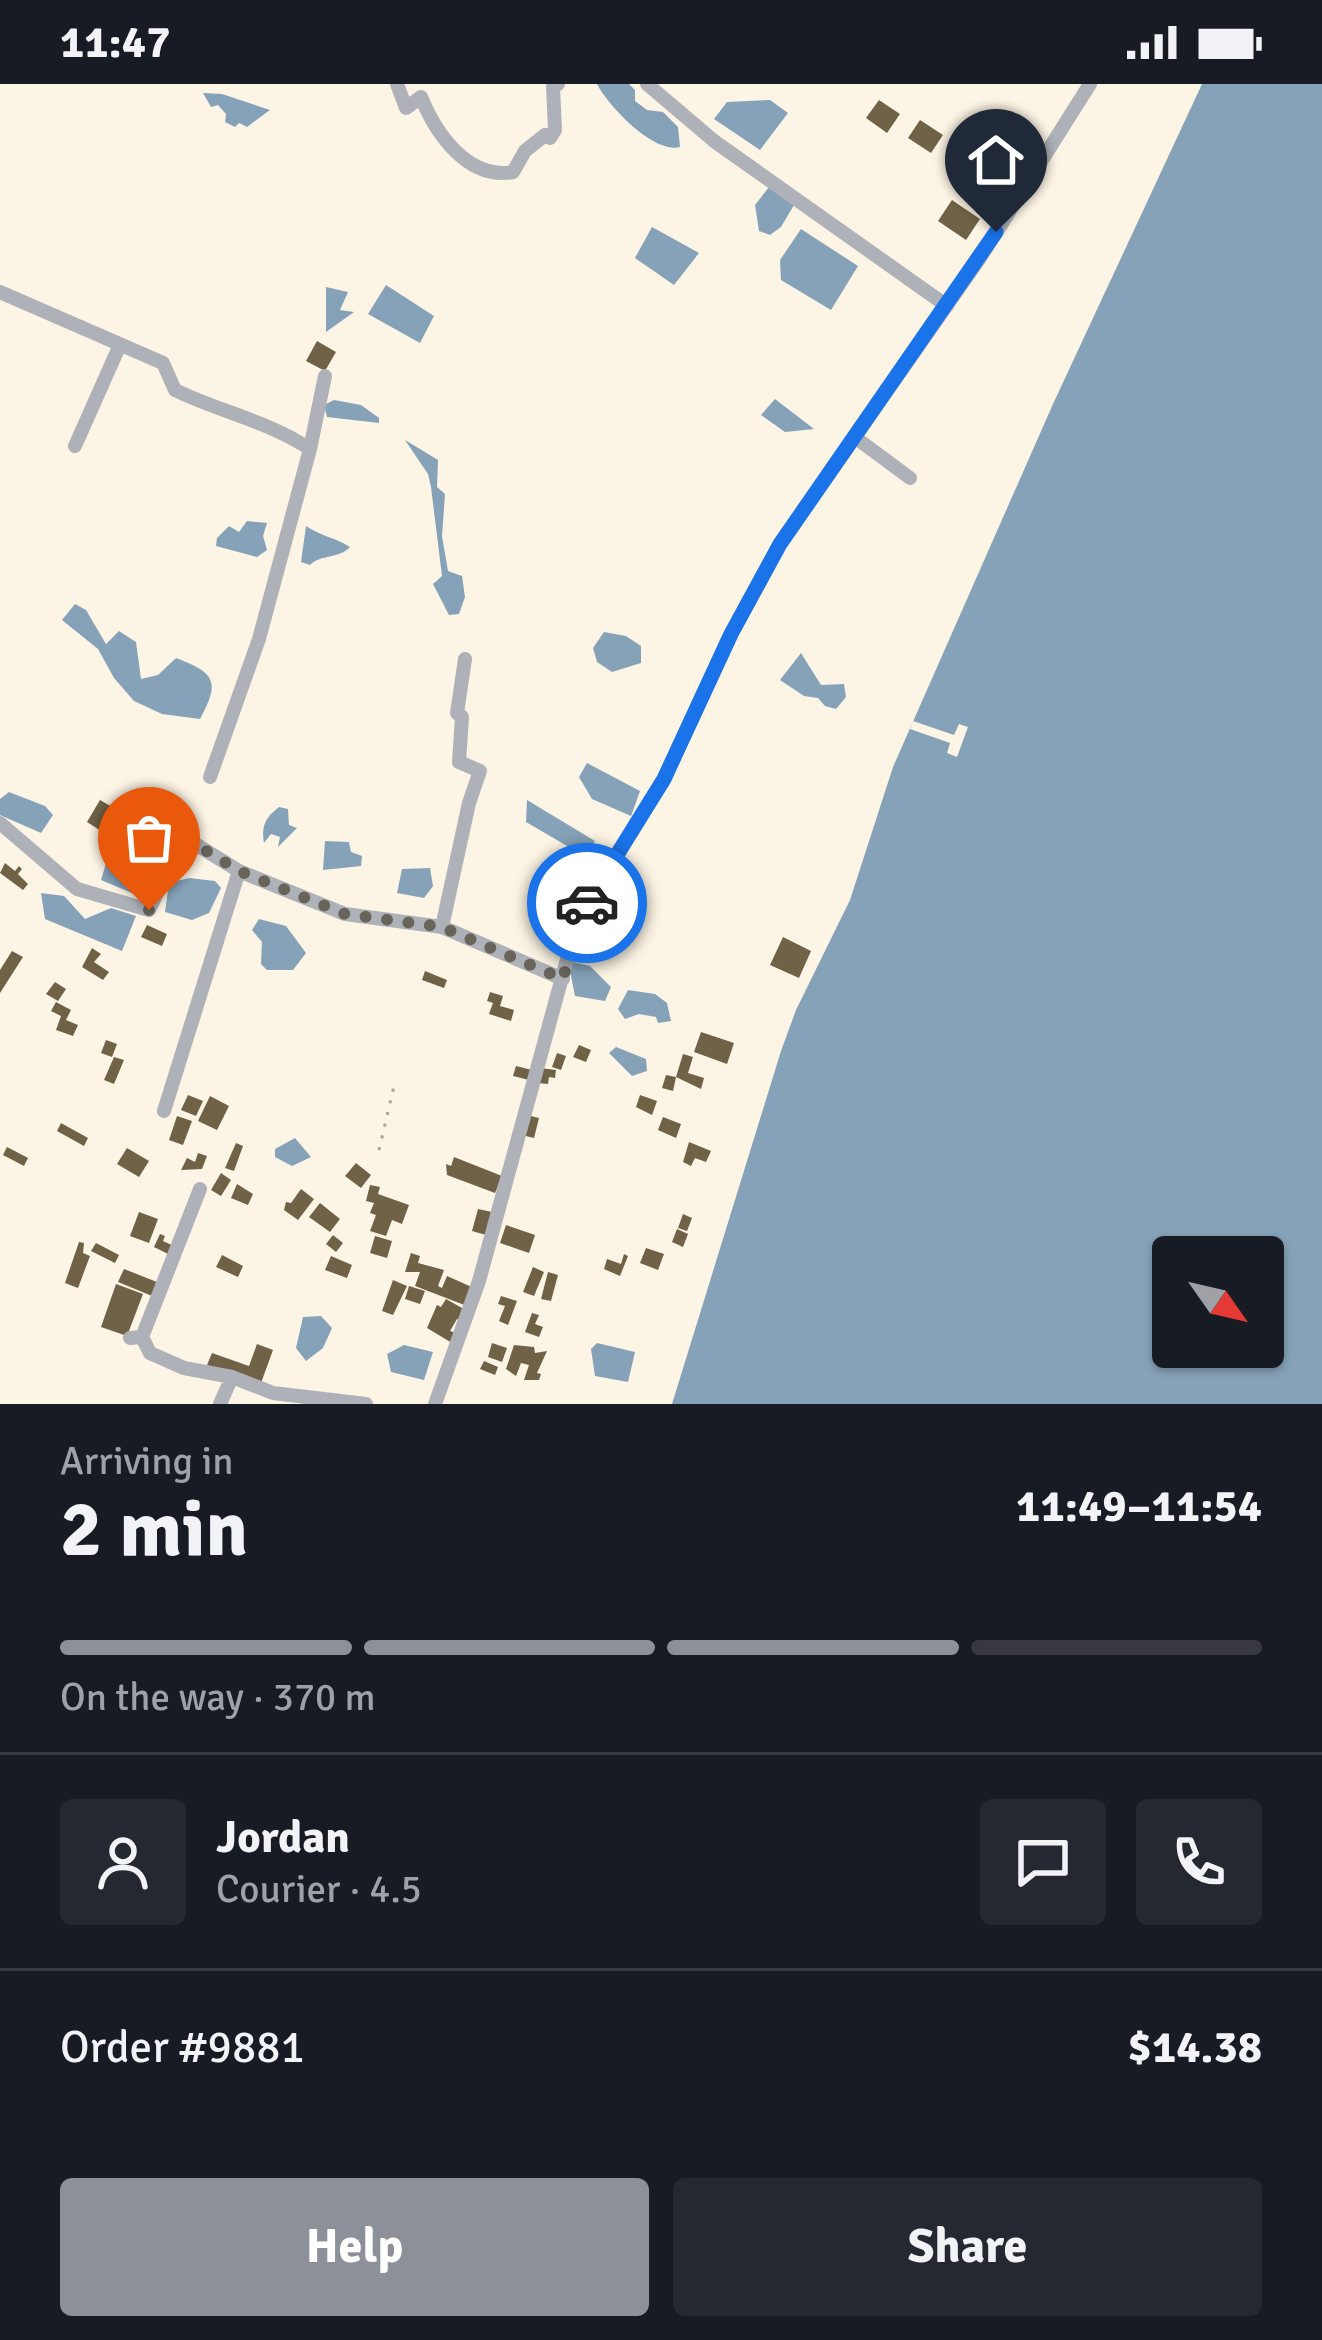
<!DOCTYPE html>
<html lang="en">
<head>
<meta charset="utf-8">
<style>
	:root { --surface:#171b24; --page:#242831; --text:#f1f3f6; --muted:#9ea1a6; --line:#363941; --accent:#8c9099 }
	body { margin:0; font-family:Signika,sans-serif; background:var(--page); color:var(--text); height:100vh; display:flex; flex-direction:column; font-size:45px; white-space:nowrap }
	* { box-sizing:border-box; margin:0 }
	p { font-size:39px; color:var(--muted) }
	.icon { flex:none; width:66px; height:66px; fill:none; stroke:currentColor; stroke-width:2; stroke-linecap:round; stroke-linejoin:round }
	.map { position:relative; height:1320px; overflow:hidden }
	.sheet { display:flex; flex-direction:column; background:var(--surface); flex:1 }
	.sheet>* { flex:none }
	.needle { width:78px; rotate:124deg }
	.fabs { position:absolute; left:1152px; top:1152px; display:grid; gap:24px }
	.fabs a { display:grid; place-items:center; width:132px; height:132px; border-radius:12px; background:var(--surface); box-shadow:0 3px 9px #0004; font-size:60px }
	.pin { position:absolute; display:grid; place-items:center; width:102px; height:102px; color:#fff; margin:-123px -51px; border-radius:50% 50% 50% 0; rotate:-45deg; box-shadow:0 0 12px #0007 }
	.pin .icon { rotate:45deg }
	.courier { position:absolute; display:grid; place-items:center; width:120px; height:120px; margin:-60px; border:9px solid #1a73e8; border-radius:50%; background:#fff; color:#222; box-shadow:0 3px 15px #0007 }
	.head em { font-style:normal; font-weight:800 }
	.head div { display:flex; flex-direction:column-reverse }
	.head { display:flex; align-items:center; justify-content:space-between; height:204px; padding:0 60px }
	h1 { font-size:78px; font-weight:800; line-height:90px }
	.bar { display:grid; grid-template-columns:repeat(4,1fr); gap:18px 12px; align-content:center; height:144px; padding:0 60px }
	.bar i { height:15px; border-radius:9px; background:var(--line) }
	.bar .selected { background:var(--accent) }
	.bar p { grid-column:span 4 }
	.line { display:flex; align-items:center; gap:30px; padding:0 60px; border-top:3px solid var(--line) }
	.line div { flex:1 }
	.round { display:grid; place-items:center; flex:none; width:126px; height:126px; border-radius:12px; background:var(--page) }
	.cta { display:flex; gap:24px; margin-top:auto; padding:24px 60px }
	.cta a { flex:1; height:138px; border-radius:12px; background:var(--accent); color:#fff; font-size:48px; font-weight:800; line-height:138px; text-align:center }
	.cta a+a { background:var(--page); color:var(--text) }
	.status { display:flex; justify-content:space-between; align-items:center; height:84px; padding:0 60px; background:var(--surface); direction:ltr }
	.status svg { height:33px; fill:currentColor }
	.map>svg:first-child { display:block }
</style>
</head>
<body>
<div class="status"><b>11:47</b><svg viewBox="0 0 49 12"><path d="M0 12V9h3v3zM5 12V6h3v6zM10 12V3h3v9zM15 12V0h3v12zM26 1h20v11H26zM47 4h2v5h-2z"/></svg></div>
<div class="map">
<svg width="1322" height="1320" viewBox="0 0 1322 1320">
	<rect width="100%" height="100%" fill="#fcf4e4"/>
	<!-- water -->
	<path fill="#86a2b8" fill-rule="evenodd" d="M 597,0 L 629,0 L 635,6 L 635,17 L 647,26 L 663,28 L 678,43 L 680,63 C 654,70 609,23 597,0 Z
		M 1202,0 L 1322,0 L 1322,1320 L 672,1320 L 781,967 L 796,926 L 850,816 L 893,683 L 1053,320 ZM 1173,1173 L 1263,1173 L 1263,1263 L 1173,1263 Z
		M 203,9 L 222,10 L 270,26 L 247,43 L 239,39 L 235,43 L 225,38 L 226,30 L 218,21 L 211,23 Z
		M 770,16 L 788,29 L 760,66 L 714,35 L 727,18 Z
		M 769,103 L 794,121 L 781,143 L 770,151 L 759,147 L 755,121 Z
		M 652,143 L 699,169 L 674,201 L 635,174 Z
		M 801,145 L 858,182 L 831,226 L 781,196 L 780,176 Z
		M 386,201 L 434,232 L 420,259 L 368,230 Z
		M 326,203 L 348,208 L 340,226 L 354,228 L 326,248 Z
		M 775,315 L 814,345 L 785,348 L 761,331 Z
		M 334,316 L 361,321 L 379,334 L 379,339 L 327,333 L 324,321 Z
		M 405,356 L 438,376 L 437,403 L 445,410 L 442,452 L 448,487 L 462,492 L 465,513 L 459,530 L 449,531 L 433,500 L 442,492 L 431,403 L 428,390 Z
		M 247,437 L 267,439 L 263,452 L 267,466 L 257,473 L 216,462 L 217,454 L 229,442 L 239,448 Z
		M 306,442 C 321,452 336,454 350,463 C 339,475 321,470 310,481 L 301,478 Z
		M 75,520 L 86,526 L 106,560 L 119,547 L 136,558 L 141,595 L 158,591 L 176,574 C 216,589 220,598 200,635 L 162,630 L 134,617 L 114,594 L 98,565 L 62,536 Z
		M 604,548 L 626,552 L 641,562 L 641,579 L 612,588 L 597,578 L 593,564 Z
		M 801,569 L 821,601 L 844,600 L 846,613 L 836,625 L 825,622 L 818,614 L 804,612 L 780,596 Z
		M 587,679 L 640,707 L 631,732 L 592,715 L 579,693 Z
		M 9,708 L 45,722 L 53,731 L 41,749 L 0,731 L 0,715 Z
		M 527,716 L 595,757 L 586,773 L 526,738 Z
		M 279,723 L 288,725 L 289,741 L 297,744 L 278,763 L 280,753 L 271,750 L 264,759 C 261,742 265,734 279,723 Z
		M 325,757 L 349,758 L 351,768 L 362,772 L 361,782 L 323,786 Z
		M 111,763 L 150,780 L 139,812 L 101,796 Z
		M 430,784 L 433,802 L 424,814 L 397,809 L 402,785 Z
		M 189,794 L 215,797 L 221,804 L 209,829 L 192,836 L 165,828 L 169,799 Z
		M 41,809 L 64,812 L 85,835 L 111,824 L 136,832 L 122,867 L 45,835 Z
		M 259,835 L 286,842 L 306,869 L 293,886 L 267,886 L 261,880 L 262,858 L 252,846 Z
		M 568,877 L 590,882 L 611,903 L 605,917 L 575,912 Z
		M 628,906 L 655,910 L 667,919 L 671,937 L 658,939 L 656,933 L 639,930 L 625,935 L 618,925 Z
		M 616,963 L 646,975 L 647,987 L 632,992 L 609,969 Z
		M 295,1054 L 311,1073 L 292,1082 L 275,1073 L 275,1065 Z
		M 321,1232 L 332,1244 L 323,1264 L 306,1277 L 296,1264 L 303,1233 Z
		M 597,1259 L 635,1268 L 628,1298 L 595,1292 L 591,1265 Z
		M 404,1261 L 433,1268 L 424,1296 L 391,1288 L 387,1270 Z"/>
	<!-- pier -->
	<path fill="#fcf4e4" d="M 913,637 L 954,651 L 959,640 L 968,643 L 957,673 L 947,669 L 950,659 L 910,645 Z"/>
	<!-- building -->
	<path fill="#706246" d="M 879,16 L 900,30 L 887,49 L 866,34 Z
		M 920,36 L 943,51 L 931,69 L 908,54 Z
		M 952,116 L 980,135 L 966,156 L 938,137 Z
		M 317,257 L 336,268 L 325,287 L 306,277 Z
		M 100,716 L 134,736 L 120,759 L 87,738 Z
		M 5,779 L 15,787 L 19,782 L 22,785 L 18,790 L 28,800 L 23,806 L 0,789 Z
		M 147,841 L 167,850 L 162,862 L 141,853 Z
		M 783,853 L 811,867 L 799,894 L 770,881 Z
		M 92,864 L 101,870 L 94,878 L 109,888 L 103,896 L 82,883 Z
		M 12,867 L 23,873 L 0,909 L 0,886 Z
		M 425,887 L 447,896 L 444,904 L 422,896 Z
		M 55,898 L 66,905 L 58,917 L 46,910 Z
		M 490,908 L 503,912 L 500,922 L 514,926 L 511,937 L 489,930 L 493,919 L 487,917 Z
		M 56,918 L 71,926 L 66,936 L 78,941 L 73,952 L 56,946 L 61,932 L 51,927 Z
		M 701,948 L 734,959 L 727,980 L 694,968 Z
		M 106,956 L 117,960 L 112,973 L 101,969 Z
		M 579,961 L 591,966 L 586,978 L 573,973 Z
		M 557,969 L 566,972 L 561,986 L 552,983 Z
		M 683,970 L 693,973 L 688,989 L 704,994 L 701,1005 L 676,993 Z
		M 114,973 L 124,976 L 114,1000 L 104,996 Z
		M 516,982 L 532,986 L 529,996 L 513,992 Z
		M 540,984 L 556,986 L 555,994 L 549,993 L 548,1000 L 538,999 Z
		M 666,991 L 676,993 L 673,1007 L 662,1004 Z
		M 188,1011 L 203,1017 L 196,1032 L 181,1026 Z
		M 640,1011 L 657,1017 L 652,1031 L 636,1023 Z
		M 210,1012 L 229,1022 L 217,1046 L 198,1037 Z
		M 527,1031 L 539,1034 L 534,1054 L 522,1051 Z
		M 177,1032 L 192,1037 L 183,1061 L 169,1056 Z
		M 663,1033 L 681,1040 L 676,1054 L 658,1046 Z
		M 61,1039 L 88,1054 L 84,1062 L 57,1047 Z
		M 689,1058 L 711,1067 L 706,1078 L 695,1074 L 691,1082 L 683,1078 Z
		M 236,1059 L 243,1062 L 234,1087 L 225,1084 Z
		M 7,1063 L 28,1074 L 24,1082 L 3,1071 Z
		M 127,1064 L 149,1077 L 139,1093 L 117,1080 Z
		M 198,1069 L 207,1072 L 202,1085 L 181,1086 L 187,1074 L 195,1078 Z
		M 454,1073 L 502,1092 L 495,1109 L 447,1091 L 446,1080 L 451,1082 Z
		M 356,1079 L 371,1091 L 361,1104 L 345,1092 Z
		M 221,1089 L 231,1096 L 221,1112 L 211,1106 Z
		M 237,1100 L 253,1110 L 248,1121 L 231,1114 Z
		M 370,1101 L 380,1103 L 378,1110 L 409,1121 L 402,1140 L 392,1136 L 386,1152 L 370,1147 L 376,1131 L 370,1129 L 374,1119 L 366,1117 Z
		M 301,1105 L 314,1115 L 298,1136 L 284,1126 L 286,1118 L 291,1119 Z
		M 320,1119 L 340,1135 L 330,1148 L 309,1133 Z
		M 478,1125 L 492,1128 L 486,1151 L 472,1147 Z
		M 139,1128 L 158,1135 L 149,1159 L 130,1152 Z
		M 683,1130 L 692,1134 L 687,1147 L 678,1144 Z
		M 506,1141 L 535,1151 L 529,1169 L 500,1159 Z
		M 677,1145 L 688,1150 L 683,1163 L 672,1158 Z
		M 160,1150 L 165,1152 L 163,1157 L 176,1163 L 172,1172 L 154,1163 Z
		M 333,1151 L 343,1159 L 336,1168 L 326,1160 Z
		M 375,1152 L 392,1157 L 387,1174 L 370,1169 Z
		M 79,1158 L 84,1159 L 83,1169 L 90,1172 L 78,1204 L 65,1199 Z
		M 96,1159 L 119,1171 L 115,1179 L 91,1167 Z
		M 646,1164 L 664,1170 L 658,1186 L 640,1179 Z
		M 411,1169 L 420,1172 L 418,1179 L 444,1186 L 438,1202 L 442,1204 L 447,1192 L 474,1204 L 467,1222 L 415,1202 L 420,1188 L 405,1188 Z
		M 624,1170 L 628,1172 L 620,1192 L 604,1185 L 607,1175 L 621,1180 Z
		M 222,1171 L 243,1182 L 238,1193 L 216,1183 Z
		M 331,1172 L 352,1181 L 347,1194 L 325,1186 Z
		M 533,1183 L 544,1188 L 534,1212 L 523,1208 Z
		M 124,1185 L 162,1200 L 157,1214 L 118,1198 Z
		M 548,1188 L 558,1191 L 551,1217 L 541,1215 Z
		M 393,1196 L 407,1202 L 393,1231 L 382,1227 Z
		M 116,1200 L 143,1210 L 127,1252 L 101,1243 Z
		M 409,1202 L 425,1207 L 420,1220 L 405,1215 Z
		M 501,1212 L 517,1217 L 508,1241 L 499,1237 L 505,1222 L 498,1220 Z
		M 446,1215 L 462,1224 L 461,1237 L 457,1235 L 450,1247 L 459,1250 L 452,1259 L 427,1244 L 437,1221 L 441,1223 Z
		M 532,1229 L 539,1231 L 535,1240 L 543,1243 L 539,1253 L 525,1248 Z
		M 492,1259 L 507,1264 L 502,1278 L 488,1273 Z
		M 257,1260 L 273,1266 L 261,1299 L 207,1281 L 212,1269 L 249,1282 Z
		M 514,1261 L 534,1263 L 535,1269 L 547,1267 L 537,1289 L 541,1290 L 539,1296 L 524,1296 L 529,1281 L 521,1279 L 516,1292 L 506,1285 Z
		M 484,1277 L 498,1283 L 495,1291 L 480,1285 Z"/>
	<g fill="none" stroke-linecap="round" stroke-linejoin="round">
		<!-- path -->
		<path stroke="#aaa498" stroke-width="3" stroke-dasharray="3 9" stroke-linecap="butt" d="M 379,1066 L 394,1002"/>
		<!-- street -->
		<path stroke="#aeb1b8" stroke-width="14" d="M 397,0 L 406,24 L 421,13 C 436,50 468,96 513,88 L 525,67 L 545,51 L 550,54 L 555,46 L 553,3 L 558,0
			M 647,0 L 714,57 L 947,222
			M 0,208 L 163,279 L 175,306 C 220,328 268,337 310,365
			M 856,354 L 910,394
			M 75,362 L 119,263
			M 210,693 L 259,555 L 310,365 L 325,292
			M 0,739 L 77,805 L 149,826 L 184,753 L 239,787 L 345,830 L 442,843 L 563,895
			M 442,843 L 469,719 L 480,687 L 459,678 L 462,633 L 457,629 L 465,575
			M 164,1027 L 239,787
			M 142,1253 L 200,1105
			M 130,1254 L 142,1253 L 150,1269 L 184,1284 L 232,1293 L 273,1309 L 366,1320
			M 220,1320 L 232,1293
			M 435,1320 L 479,1197 L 578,835 L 664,695 L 731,550 L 780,460 L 980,174 L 1090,0"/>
	</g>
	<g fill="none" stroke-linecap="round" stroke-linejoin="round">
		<!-- done -->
		<path stroke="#68645a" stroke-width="12" stroke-dasharray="0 21.6" d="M 149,826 L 184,753 L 239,787 L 345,830 L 442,843 L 563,895 L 578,835 L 587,819"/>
		<!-- route -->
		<path stroke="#1a73e8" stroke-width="15" d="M 587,819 L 664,695 L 731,550 L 780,460 L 996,148"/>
	</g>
</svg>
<div class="fabs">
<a><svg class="needle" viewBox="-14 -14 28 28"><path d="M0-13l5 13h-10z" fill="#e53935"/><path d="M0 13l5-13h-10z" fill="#9ea1a6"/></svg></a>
</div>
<div class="pin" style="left:149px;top:826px;background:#ea580c"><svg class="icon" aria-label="bag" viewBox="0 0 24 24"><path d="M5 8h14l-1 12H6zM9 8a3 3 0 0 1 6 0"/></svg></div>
<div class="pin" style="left:996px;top:148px;background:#1f2937"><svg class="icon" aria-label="home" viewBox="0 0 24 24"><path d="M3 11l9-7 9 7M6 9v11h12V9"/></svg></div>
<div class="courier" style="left:587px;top:819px"><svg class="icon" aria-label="car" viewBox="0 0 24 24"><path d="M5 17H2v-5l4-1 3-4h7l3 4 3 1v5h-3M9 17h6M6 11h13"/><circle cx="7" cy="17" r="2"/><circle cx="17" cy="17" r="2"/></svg></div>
</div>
<section class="sheet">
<div class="head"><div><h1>2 min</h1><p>Arriving in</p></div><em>11:49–11:54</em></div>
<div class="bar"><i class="selected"></i><i class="selected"></i><i class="selected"></i><i></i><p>On the way · 370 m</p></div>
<div class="line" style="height:216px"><a class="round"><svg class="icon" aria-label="person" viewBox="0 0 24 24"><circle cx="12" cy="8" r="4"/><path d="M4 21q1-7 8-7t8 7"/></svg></a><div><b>Jordan</b><p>Courier · 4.5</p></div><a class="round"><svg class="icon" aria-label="chat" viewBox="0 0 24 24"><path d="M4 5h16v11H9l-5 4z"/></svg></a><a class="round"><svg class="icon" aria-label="phone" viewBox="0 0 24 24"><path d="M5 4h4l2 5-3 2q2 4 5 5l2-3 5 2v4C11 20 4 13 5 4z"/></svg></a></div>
<div class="line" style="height:156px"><div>Order #9881</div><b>$14.38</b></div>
<div class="cta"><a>Help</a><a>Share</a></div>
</section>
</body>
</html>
